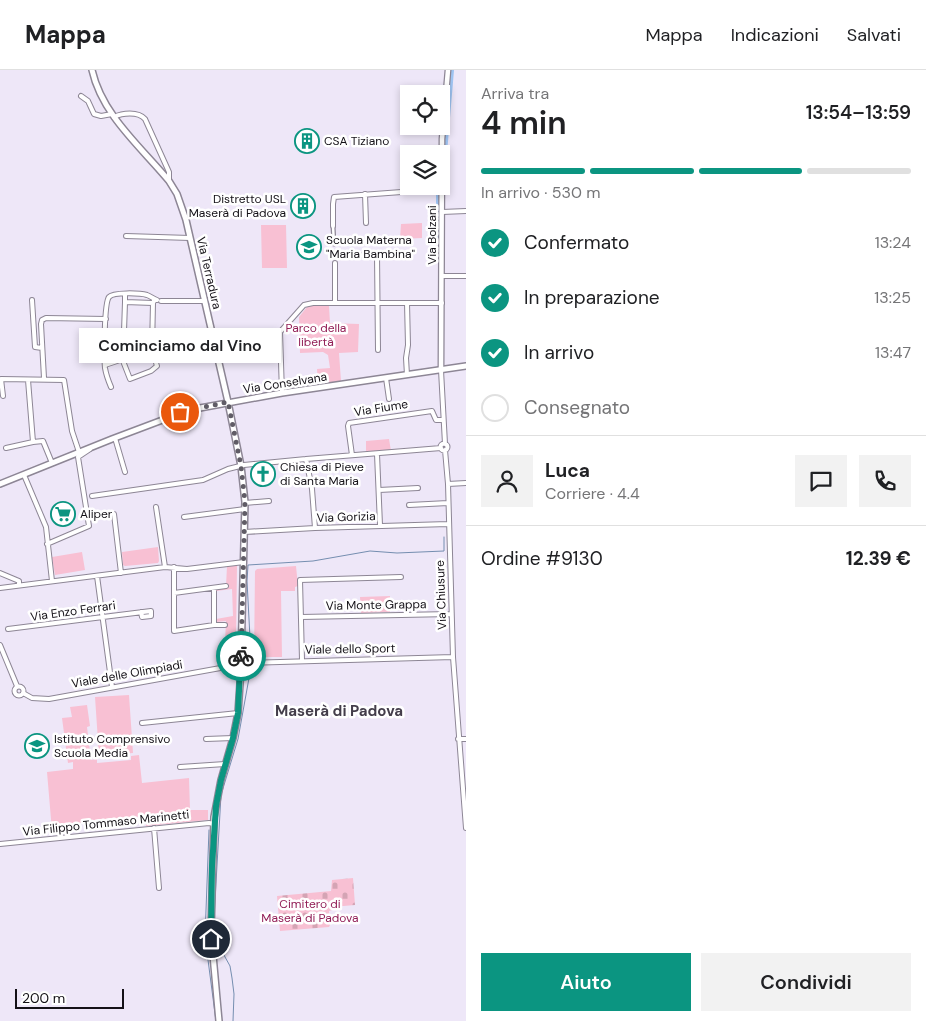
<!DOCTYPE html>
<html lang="it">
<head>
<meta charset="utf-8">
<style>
	:root { --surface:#fff; --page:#f2f2f2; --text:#202124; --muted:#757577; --line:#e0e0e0; --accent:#0b9581 }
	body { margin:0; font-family:"DM Sans",sans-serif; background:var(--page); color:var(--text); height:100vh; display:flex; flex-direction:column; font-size:19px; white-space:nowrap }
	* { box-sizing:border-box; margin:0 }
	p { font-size:16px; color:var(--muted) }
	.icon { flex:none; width:28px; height:28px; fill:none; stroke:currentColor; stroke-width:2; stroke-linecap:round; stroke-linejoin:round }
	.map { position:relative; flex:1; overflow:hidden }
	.drawer { display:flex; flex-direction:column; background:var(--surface); width:460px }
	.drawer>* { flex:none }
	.tools { position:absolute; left:400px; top:15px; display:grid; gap:10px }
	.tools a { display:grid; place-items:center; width:50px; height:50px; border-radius:0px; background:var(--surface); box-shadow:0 2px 8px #0003; font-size:25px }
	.scale { position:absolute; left:15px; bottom:12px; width:109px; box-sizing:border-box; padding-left:5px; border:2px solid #141117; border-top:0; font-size:14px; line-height:18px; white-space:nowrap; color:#141117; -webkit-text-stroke:4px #fff; paint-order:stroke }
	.pin { position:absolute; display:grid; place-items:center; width:42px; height:42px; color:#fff; margin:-21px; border:2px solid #fff; border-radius:50%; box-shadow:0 1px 5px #0007 }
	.courier { position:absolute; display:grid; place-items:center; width:50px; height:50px; margin:-25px; border:4px solid #0b9581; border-radius:50%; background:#fff; color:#222; box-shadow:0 1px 6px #0007 }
	.bubble { position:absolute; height:35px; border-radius:0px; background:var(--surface); box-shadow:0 2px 8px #0003; font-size:16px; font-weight:600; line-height:35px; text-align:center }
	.head em { font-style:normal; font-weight:600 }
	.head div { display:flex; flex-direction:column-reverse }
	.head { display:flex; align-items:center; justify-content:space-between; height:85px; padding:0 15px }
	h1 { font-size:32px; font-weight:600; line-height:38px }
	.bar { display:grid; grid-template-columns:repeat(4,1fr); gap:8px 5px; align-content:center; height:60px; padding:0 15px }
	.bar i { height:6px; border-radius:4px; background:var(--line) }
	.bar .selected { background:var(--accent) }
	.bar p { grid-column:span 4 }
	.line { display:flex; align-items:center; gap:12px; padding:0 15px; border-top:1px solid var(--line) }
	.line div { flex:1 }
	.round { display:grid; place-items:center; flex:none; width:52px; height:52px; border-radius:0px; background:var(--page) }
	ol { padding:0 15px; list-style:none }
	li { display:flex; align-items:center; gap:15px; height:55px }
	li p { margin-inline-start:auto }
	li .icon { padding:5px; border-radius:50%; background:var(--accent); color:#fff; stroke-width:4 }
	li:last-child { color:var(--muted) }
	li i { width:28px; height:28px; border:2px solid var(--line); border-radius:50% }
	.button { display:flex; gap:10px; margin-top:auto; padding:10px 15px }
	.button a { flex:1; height:58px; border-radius:0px; background:var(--accent); color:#fff; font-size:20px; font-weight:600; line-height:58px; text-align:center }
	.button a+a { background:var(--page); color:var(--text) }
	header { display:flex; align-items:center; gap:30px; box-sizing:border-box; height:70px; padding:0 25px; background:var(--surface); border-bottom:1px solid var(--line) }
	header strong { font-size:24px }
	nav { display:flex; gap:28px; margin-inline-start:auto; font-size:18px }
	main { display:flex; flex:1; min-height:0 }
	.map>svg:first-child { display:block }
</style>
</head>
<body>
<header>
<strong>Mappa</strong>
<nav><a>Mappa</a><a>Indicazioni</a><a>Salvati</a></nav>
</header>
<main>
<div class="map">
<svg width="466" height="951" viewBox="0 0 466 951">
	<defs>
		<pattern id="cemetery-stones" width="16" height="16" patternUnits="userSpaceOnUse" patternTransform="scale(1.25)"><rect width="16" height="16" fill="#f8c0d3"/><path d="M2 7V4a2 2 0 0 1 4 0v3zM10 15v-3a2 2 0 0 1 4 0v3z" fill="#d4a4b4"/></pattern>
	</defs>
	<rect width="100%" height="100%" fill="#eee7f8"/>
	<!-- cemetery -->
	<path fill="url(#cemetery-stones)" d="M 353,808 L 355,835 L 332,837 L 332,840 L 329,841 L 330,855 L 329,857 L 280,861 L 277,826 L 331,821 L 332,810 Z"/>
	<!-- park -->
	<path fill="#f8c0d3" d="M 422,153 L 422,168 L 400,169 L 401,154 Z
		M 261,155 L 286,155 L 287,198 L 262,198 Z
		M 310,236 L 329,236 L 330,253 L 359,254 L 358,282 L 339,283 L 341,311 L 318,314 L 317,299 L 330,298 L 328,285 L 323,282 L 300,283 L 299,247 L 307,237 Z
		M 389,369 L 391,381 L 366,382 L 366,371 Z
		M 158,477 L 159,491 L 158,493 L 125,496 L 123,495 L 122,482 Z
		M 82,482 L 85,500 L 55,505 L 52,487 Z
		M 237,495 L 236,570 L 225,572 L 226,551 L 216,552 L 216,549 L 233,546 L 232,519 L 216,521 L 216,518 L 226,516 L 227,496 Z
		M 296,496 L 298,516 L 295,517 L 295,521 L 281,521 L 282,587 L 254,587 L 255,501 L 257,499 Z
		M 390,526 L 390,542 L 361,543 L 360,527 Z
		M 129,625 L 133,683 L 99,686 L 95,627 Z
		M 87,635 L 90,656 L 87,657 L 91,690 L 97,689 L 97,693 L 131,690 L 131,686 L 139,685 L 142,713 L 189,708 L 190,740 L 208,740 L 208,750 L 146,756 L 145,746 L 79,753 L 79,758 L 52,761 L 47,702 L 73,699 L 73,692 L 68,693 L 62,648 L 72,647 L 70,637 Z"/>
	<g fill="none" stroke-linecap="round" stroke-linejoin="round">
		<!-- stream -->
		<path stroke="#758eb0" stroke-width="1" d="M 251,587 L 247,511 L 248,495 L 313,491 L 370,481 L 397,483 L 444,481 L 444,467
			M 209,760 L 205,867 L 216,951
			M 233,951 L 234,924 L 232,908 L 230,896 L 214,867 L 214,848 L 221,725 L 238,669 L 251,597"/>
		<!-- canal -->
		<path stroke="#9ec3f1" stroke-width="4" d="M 444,95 L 452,0
			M 438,123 L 438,167"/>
		<defs>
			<path id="pedestrian" d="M 333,156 L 334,174"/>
			<path id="minor" d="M 81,26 L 88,31 L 94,44 L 101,46 L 112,44
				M 114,47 C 122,43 138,41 145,49 L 169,102 L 169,111
				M 365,124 L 366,153
				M 442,142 L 466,141
				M 333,156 L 333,134 L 334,127 L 442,119
				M 126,166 L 190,168
				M 334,186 L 377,185 L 378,280
				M 335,193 L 335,233
				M 442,206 L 466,206
				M 125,224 L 125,232 L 153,233 L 154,231
				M 32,230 L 35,277 L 42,278
				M 161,231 L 205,231
				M 125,232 L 123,291 L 130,309 L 151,301 L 157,296 L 152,279 L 153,233
				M 407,233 L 408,275 L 406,288 L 407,305
				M 213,265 L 280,262
				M 105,295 L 123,289
				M 441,300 L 445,374
				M 44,308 L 41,254 L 42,250 L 46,248 L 106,249
				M 386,308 L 389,329
				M 28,310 L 33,372 L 43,371 L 52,393
				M 111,317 C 108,310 106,304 105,298 C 104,288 104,233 109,227 C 113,222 140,223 147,225 C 150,226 154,229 157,230
				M 282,323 L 280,262 L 304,235 L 313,233 L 442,233
				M 3,326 L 1,309 L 64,310 L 72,361 L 79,382
				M 115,368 L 125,402
				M440.5 377a3.5 3.5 0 1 1 7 0a3.5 3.5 0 1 1-7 0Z
				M 6,378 L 33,372
				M 445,380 L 448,414 L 453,587 L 466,758
				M 377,384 L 380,455
				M 352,385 L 348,356 L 349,353 L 432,341 L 436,350 L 443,350
				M 306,389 L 312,419 L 315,458
				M 24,405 L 46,457 L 52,511
				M 448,414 L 466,413
				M 379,420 L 418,418
				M 92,426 L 203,410 L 228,399 L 244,395 L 306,389 L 441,378
				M 245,433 L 269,431
				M 409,435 L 448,433
				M 156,437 L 165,497
				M 114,444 L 121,503
				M 184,447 L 245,439
				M 245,462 L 315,458 L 448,454
				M 47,474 L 89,456 L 78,387 L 90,379
				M 174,497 L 174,561 L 214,555 L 214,518
				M 0,503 L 19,511 L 19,515
				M 97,506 L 112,617
				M 0,518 L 165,497 L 187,499 L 244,492
				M 174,523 L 226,516
				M 301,547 L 451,544
				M 214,555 L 225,555
				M 8,559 L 103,547 C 119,545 135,543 151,541 L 151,546 L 142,547 L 141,542
				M 0,575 L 17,616
				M 302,590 L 300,510 L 401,507
				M 247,593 L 453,587
				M14.5 621a4.5 4.5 0 1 1 9 0a4.5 4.5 0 1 1-9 0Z
				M 23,623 L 32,628 L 49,629 L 237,595
				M 142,653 L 238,643
				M 206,669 L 233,668
				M 458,669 L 466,669
				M 180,697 L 225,694
				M 154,758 L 159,818
				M 0,774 L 209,753 L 214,754"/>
			<path id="tertiary" d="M 441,300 L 442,69 L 448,0"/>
			<path id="secondary" d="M 92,0 C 102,45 141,77 169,111 L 177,124 L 186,150 L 228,332 L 241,396 L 245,432 L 241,589
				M 0,414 L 112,369 L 189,340 L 282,323 L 466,296
				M237 594a5 5 0 1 1 10 0a5 5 0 1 1-10 0Z
				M 219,951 L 211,863 L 214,747 L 221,710 L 233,668 L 238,643 L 241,599"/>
		</defs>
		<!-- pedestrian casing -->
		<use href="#pedestrian" stroke="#8d8695" stroke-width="5"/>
		<!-- minor casing -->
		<use href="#minor" stroke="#8d8695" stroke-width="6"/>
		<!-- tertiary casing -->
		<use href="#tertiary" stroke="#8d8695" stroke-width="7"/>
		<!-- secondary casing -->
		<use href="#secondary" stroke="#8d8695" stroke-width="8"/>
		<!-- pedestrian -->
		<use href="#pedestrian" stroke="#fff" stroke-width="2.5"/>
		<!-- minor -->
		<use href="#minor" stroke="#fff" stroke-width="4"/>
		<!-- tertiary -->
		<use href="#tertiary" stroke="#fff" stroke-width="4.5"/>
		<!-- secondary -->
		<use href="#secondary" stroke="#fff" stroke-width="5"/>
	</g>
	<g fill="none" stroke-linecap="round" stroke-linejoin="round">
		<!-- done -->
		<path stroke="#605c66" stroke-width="5" stroke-dasharray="0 9" d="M 180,342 L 228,332 L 241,396 L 245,432 L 241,586"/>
		<!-- route -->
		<path stroke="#0b9581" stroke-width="6" d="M 211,869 L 212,796 L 216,736 L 221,710 L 233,668 L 238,643 L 240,599 L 237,596 L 236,593 L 241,586"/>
	</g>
	<!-- icons -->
	<defs>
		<symbol id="building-ring" viewBox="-11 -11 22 22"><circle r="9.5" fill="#fff" stroke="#0b9581" stroke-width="1.5"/><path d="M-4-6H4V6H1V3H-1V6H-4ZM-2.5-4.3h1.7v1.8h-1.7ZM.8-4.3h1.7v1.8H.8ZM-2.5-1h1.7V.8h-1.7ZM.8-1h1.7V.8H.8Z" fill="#0b9581"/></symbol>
		<symbol id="school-ring" viewBox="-11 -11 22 22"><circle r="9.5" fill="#fff" stroke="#0b9581" stroke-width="1.5"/><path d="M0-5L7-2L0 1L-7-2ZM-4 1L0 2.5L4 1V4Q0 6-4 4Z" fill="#0b9581"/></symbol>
		<symbol id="church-ring" viewBox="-11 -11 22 22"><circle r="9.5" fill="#fff" stroke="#0b9581" stroke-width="1.5"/><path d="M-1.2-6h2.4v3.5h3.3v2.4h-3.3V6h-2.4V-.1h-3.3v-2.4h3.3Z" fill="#0b9581"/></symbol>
		<symbol id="supermarket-ring" viewBox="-11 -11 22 22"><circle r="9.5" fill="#fff" stroke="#0b9581" stroke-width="1.5"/><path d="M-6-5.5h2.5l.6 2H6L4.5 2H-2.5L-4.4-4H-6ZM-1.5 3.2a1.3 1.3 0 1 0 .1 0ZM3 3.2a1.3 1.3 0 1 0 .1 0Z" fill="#0b9581"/></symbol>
	</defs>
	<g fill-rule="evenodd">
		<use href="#building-ring" x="293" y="57" width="28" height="28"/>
		<use href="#building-ring" x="289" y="122" width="28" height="28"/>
		<use href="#school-ring" x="295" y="163" width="28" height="28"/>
		<use href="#church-ring" x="249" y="390" width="28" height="28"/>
		<use href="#supermarket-ring" x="49" y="430" width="28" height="28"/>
		<use href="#school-ring" x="23" y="662" width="28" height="28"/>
	</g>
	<g text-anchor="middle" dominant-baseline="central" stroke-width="5" stroke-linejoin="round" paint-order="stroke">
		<!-- poi labels -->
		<g font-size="12" fill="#141117" stroke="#fff" text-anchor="start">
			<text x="324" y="71">CSA Tiziano</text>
			<text x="286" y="129" text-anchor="end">Distretto USL<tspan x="286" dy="14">Maserà di Padova</tspan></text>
			<text x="326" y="170">Scuola Materna<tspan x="326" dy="14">"Maria Bambina"</tspan></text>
			<text x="280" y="397">Chiesa di Pieve<tspan x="280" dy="14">di Santa Maria</tspan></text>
			<text x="80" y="444">Aliper</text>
			<text x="54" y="669">Istituto Comprensivo<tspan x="54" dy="14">Scuola Media</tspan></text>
		</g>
		<!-- street labels -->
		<g font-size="12" fill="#141117" stroke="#fff">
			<text transform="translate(432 165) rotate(-90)">Via Bolzani</text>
			<text transform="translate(209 203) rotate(77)">Via Terradura</text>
			<text transform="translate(285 313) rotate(-9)">Via Conselvana</text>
			<text transform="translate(381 338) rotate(-9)">Via Fiume</text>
			<text transform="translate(346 447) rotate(-2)">Via Gorizia</text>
			<text transform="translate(441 525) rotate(-92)">Via Chiusure</text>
			<text transform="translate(376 535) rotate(-1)">Via Monte Grappa</text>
			<text transform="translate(73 541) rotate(-8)">Via Enzo Ferrari</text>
			<text transform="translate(350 579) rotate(-1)">Viale dello Sport</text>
			<text transform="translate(127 604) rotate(-10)">Viale delle Olimpiadi</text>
			<text transform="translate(106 753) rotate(-6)">Via Filippo Tommaso Marinetti</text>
		</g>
		<!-- park labels -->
		<g font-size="12" fill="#921f57" stroke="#fff">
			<text x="316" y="258">Parco della<tspan x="316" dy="14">libertà</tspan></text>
			<text x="310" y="834">Cimitero di<tspan x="310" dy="14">Maserà di Padova</tspan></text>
		</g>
		<!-- quarter labels -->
		<g font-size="15" font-weight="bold" fill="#443e4b" stroke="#fff">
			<text x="339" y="641">Maserà di Padova</text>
		</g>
	</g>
</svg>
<div class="tools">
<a><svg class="icon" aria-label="locate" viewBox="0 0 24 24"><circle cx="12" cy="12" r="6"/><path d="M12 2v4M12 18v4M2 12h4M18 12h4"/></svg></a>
<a><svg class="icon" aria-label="layers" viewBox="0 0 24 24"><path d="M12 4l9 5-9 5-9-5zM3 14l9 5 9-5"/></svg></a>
</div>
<div class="scale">200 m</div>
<div class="pin" style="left:180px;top:342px;background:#ea580c"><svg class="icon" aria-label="bag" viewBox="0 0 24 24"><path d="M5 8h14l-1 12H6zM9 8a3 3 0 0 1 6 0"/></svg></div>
<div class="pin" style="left:211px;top:869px;background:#1f2937"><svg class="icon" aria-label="home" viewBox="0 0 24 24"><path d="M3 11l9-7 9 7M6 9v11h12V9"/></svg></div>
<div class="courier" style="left:241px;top:586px"><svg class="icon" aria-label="bike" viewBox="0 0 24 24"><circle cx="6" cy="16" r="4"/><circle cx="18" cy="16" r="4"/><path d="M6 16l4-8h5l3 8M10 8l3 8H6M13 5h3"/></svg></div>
<div class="bubble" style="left:79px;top:258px;width:202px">Cominciamo dal Vino</div>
</div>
<section class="drawer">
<div class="head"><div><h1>4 min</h1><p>Arriva tra</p></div><em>13:54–13:59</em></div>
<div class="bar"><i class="selected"></i><i class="selected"></i><i class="selected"></i><i></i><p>In arrivo · 530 m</p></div>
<ol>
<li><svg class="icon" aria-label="check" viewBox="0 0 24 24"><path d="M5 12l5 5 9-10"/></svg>Confermato<p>13:24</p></li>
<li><svg class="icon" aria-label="check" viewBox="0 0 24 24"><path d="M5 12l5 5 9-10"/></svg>In preparazione<p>13:25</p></li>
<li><svg class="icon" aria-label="check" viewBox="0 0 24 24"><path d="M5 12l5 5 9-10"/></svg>In arrivo<p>13:47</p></li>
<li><i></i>Consegnato</li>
</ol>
<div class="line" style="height:90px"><a class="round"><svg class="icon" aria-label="person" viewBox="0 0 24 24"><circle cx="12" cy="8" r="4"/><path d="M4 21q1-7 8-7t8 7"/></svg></a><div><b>Luca</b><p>Corriere · 4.4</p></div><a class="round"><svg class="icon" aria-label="chat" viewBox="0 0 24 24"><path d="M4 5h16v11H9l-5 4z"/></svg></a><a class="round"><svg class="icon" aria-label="phone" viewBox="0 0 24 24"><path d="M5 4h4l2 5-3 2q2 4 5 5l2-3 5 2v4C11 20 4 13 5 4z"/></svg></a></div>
<div class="line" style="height:65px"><div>Ordine #9130</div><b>12.39 €</b></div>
<div class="button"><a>Aiuto</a><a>Condividi</a></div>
</section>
</main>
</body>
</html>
